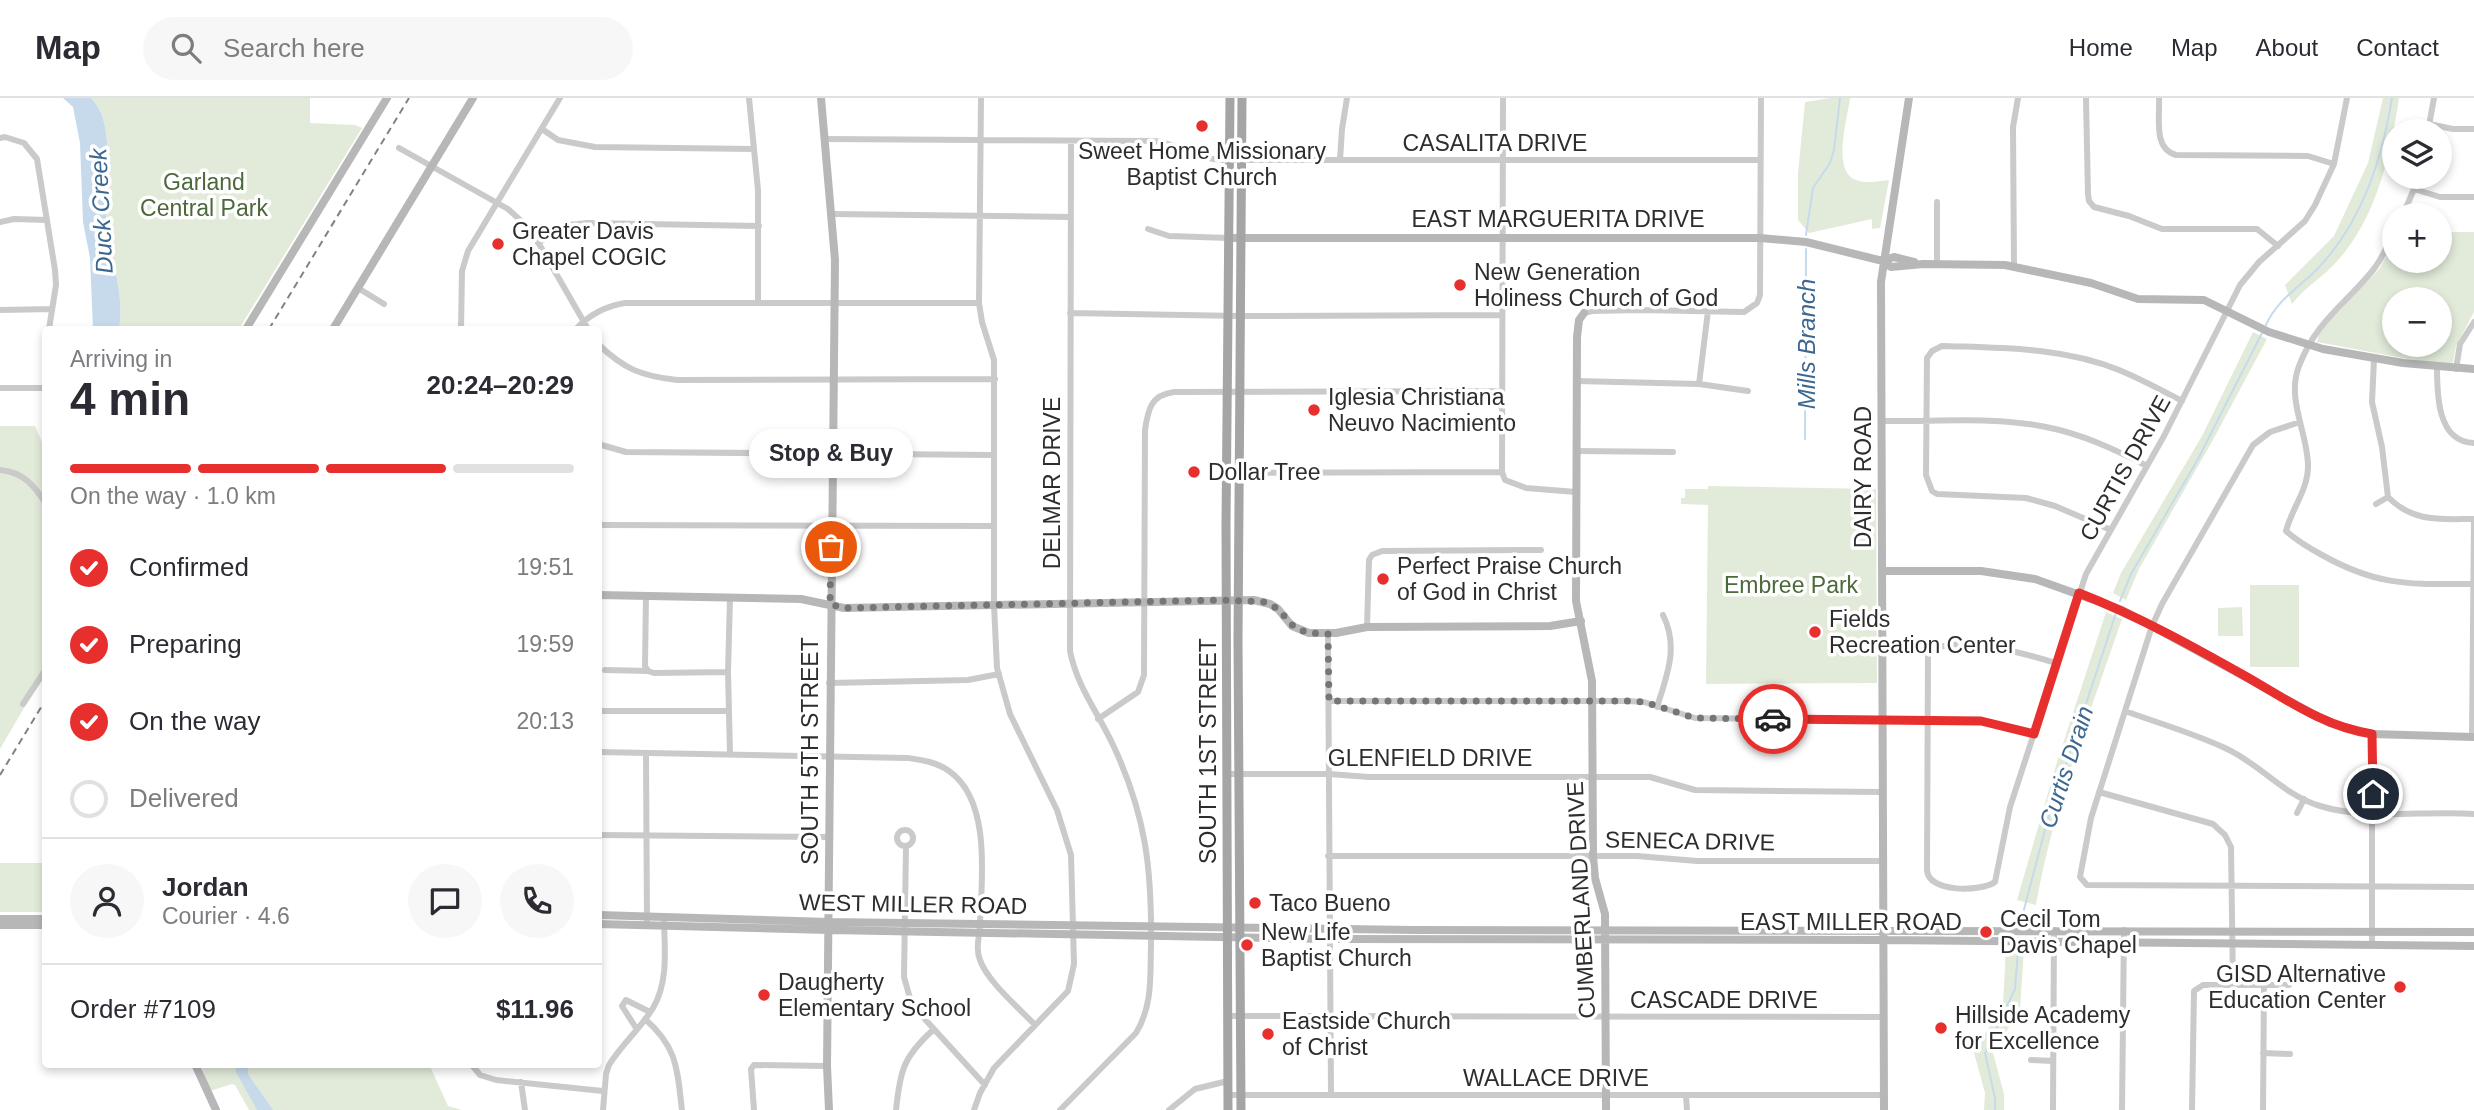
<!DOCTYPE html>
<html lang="en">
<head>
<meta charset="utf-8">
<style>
	:root { --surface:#fff; --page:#f7f7f7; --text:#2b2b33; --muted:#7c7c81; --line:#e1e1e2; --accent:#e7302d }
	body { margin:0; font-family:Arial,sans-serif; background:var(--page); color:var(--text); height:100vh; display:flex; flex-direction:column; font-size:26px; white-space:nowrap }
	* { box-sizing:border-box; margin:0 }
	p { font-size:23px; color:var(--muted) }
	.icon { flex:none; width:38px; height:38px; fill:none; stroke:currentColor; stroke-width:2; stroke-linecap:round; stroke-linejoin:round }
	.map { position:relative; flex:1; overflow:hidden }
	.sheet { position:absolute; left:42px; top:228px; width:560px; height:742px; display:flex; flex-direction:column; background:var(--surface); border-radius:7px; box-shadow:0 4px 10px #0003 }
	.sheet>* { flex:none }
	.buttons { position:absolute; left:2382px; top:21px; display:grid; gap:14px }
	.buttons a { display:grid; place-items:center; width:70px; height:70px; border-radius:50%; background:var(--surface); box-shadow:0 4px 10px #0003; font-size:35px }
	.pin { position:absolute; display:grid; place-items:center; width:60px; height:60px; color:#fff; margin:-30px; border:4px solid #fff; border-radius:50%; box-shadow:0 2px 7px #0007 }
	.courier { position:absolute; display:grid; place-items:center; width:70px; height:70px; margin:-35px; border:5px solid #e7302d; border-radius:50%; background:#fff; color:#222; box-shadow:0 2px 9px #0007 }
	.bubble { position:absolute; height:49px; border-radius:24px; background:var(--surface); box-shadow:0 4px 10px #0003; font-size:23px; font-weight:700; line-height:49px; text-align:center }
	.overview em { font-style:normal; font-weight:700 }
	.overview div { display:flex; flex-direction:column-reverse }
	.overview { display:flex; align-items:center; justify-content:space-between; height:119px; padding:0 28px }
	h1 { font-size:46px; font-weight:700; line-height:52px }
	.bar { display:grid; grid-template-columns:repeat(4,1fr); gap:10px 7px; align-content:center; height:84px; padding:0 28px }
	.bar i { height:9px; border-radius:5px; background:var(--line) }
	.bar .active { background:var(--accent) }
	.bar p { grid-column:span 4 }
	.line { display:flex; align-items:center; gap:18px; padding:0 28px; border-top:2px solid var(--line) }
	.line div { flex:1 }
	.round { display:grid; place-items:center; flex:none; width:74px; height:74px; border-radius:37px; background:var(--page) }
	ol { padding:0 28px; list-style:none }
	li { display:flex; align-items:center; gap:21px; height:77px }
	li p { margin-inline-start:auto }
	li .icon { padding:7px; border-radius:50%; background:var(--accent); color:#fff; stroke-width:4 }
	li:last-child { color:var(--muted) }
	li i { width:38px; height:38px; border:4px solid var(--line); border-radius:50% }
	header { display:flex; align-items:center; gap:42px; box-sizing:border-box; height:98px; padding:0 35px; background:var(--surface); border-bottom:2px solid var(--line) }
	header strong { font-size:33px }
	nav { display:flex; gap:38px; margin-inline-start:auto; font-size:24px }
	.search { width:490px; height:63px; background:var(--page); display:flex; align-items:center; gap:18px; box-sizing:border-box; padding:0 24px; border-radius:38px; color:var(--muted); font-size:26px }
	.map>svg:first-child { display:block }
</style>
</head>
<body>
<header>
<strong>Map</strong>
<div class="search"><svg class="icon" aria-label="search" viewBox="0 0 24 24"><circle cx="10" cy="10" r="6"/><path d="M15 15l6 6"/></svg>Search here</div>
<nav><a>Home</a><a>Map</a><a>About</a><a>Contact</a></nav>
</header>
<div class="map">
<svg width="2474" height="1012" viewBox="0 0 2474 1012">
	<rect width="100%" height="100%" fill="#fff"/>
	<!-- green -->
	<path fill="#e2ebda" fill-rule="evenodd" d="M 91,0 L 310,0 L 310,25 L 355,27 L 362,30 L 239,231 L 119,231 C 125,197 111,162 107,128 C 104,94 112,57 104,24 C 102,15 97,6 91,0 Z
		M 1831,0 L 1850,0 C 1848,19 1831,73 1856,82 C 1865,86 1879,83 1889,82 L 1880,130 L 1872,131 L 1872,121 L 1809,135 L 1798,122 L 1798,75 L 1805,4 Z
		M 2383,0 L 2399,0 C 2391,55 2377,118 2339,161 C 2325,178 2306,188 2292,206 L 2285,187 L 2334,138 L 2368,65 Z
		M 2440,134 L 2474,134 L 2474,214 L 2456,248 L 2453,264 L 2449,266 L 2408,261 L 2317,244 L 2320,233 L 2380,170 L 2394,142 L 2394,163 L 2440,163 ZM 2394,201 L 2440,201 L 2440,247 L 2394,247 Z
		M 2253,234 L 2267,241 L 2214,340 L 2139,471 L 2126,502 L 2113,495 L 2121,475 L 2202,338 Z
		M 0,328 L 35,328 L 45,351 L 45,574 L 0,651 Z
		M 1708,388 L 1876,391 L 1877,585 L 1706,586 L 1708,407 L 1681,406 L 1681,400 L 1685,400 L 1685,391 L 1708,391 Z
		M 2250,487 L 2299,487 L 2299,569 L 2250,569 Z
		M 2242,509 L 2243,538 L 2218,538 L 2218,510 Z
		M 2106,514 L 2122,521 C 2090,615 2053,709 2036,807 L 2017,802 L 2057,664 Z
		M 0,765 L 45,765 L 45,814 L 0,814 Z
		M 2006,850 L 2024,851 L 2020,911 L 1993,955 L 2004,996 L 2004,1012 L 1984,1012 L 1985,995 L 1974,955 L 2003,905 Z
		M 201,966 L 429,966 L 448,1008 L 462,1012 L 249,1012 L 235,987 L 232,986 L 210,993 Z"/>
	<!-- water -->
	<path fill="#c6daec" d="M 63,0 L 91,0 C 97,6 102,15 104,24 C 112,57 104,94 107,128 C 111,162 125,197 119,231 L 93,231 L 90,160 L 83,124 L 80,45 L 73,9 Z
		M 235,966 L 248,966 L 248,976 L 273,1012 L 257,1012 L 236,974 Z"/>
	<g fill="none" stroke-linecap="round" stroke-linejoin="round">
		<!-- stream -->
		<path stroke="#c6daec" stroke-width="2" d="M 1806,137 L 1813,90 L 1830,65 L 1834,52 L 1840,0
			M 2266,227 C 2278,200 2302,188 2321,167 C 2363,121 2382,61 2392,0
			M 1805,341 L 1806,151
			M 2120,503 L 2131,476 L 2198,361 L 2262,235
			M 2021,823 L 2047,724 L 2116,515
			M 1995,1012 L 1995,1000 L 1985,955 L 2015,891 L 2018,852"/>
		<!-- street -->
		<path stroke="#cacaca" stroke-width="6" d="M 749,0 L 758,92 L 758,204
			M 1503,0 L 1502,374 L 1505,382 L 1526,390 L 1576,394
			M 2086,0 L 2088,96 L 2089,103 L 2094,109 L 2129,118 L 2162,131 L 2257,131 L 2278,148
			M 2159,0 C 2160,20 2153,51 2176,57 L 2308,58 L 2334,66
			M 2429,26 L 2453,31 L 2474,31
			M 542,31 L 558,42 L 595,49 L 754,51
			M 2428,33 L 2434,0
			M 0,40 L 5,39 L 24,45 L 37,61 L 55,172 L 56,187 L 49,231
			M 824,41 L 1154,43 C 1178,45 1197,61 1222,62 L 1760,62
			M 399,50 L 508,111 L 531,132 L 588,231
			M 1340,62 L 1342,31 L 1347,0
			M 2414,91 L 2440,99 L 2474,99
			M 1937,104 L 1937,167
			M 831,116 L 1071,119
			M 2403,117 L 2419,79
			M 0,124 L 14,121 L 47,122
			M 1148,131 L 1169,138 L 1229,140
			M 2394,135 C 2387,148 2382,161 2373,172 C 2345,207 2316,223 2299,268 C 2286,302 2308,335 2308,368 C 2308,392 2292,410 2286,433 C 2297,443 2309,450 2322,457 C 2379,489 2411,486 2474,486
			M 538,145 L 568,127 L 588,125 L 759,128
			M 2014,169 L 2013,29 L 2018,0
			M 358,190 L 384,206
			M 0,212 L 52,211
			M 1070,215 L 1240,218 L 1502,217
			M 1584,215 L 1592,213 L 1641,212 L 1744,214 L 1757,205 L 1760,197 L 1761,0
			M 461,231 L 462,173 L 468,153 L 560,0
			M 576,231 C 589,217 606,208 625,205 L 979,205
			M 598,246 C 624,271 641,278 677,282 L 995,281
			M 2374,261 L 2372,304 L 2382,349 L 2388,399 C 2414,425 2440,421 2474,421
			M 2437,269 C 2437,296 2437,344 2474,345
			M 2456,271 L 2460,246 L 2474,224
			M 1577,283 L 1699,286 L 1748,293
			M 1699,286 L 1708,213
			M 0,290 L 46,290
			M 1882,323 C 1936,324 1993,318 2046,329 C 2082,336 2114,351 2147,368
			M 2300,324 L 2270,334 L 2253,347 L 2162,506 L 2152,528 L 2091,720 L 2080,779 L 2087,787 L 2474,789
			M 598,346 L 626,354 L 994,357
			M 1576,353 L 1673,354
			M 0,372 C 23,374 34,387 46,406
			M 1227,375 L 1502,374
			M 2376,406 L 2388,399
			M 598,427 L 993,428
			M 2111,432 L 2055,408 L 2026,400 L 1937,396 L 1932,393 L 1926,377 L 1927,260 L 1932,253 L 1942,248 C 2001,250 2063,249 2119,272 C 2141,281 2161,292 2182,303
			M 646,497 L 645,568 L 648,573
			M 1367,529 L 1369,462 L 1372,457 L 1382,453 L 1541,452
			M 1328,535 L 1331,997
			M 2056,565 C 2026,556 1953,534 1928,555 L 1927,772 C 1928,795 1981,794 1995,784 L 2010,709 L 2086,476 L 2164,338 L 2240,187 L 2259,164 L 2305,123 L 2315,107 L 2334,66 L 2347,0
			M 605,572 L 648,573 L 654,575 L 728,574
			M 829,585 L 968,582 L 999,576
			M 1329,603 L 1627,603 L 1644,604 L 1695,620 L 1981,623 L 2034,636
			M 23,606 L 46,571
			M 1657,609 C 1667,577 1679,549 1663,517
			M 598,613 L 729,613
			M 2125,613 C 2158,625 2193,635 2225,650 C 2259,665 2283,697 2320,708 C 2369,723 2424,712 2474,716
			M 1098,621 L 1138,594 L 1144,577 L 1145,332 C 1148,311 1151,297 1174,294 L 1502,293
			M 2372,636 L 2372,847
			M 2472,639 L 2474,421
			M 598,654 L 908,660 C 922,662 937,664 949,673 C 991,702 982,780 980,824 C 980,837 975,850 980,862 C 987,883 1019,910 1035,927
			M 646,655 L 647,826
			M 730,656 L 728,574 L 730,499
			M 1227,676 L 1329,676 L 1369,679 L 1650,679 L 1695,692 L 1883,694
			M 2099,694 L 2213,726 L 2225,737 L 2231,749 L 2233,887
			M 2297,715 L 2304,701
			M897 740a8 8 0 1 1 16 0a8 8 0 1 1-16 0Z
			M 598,737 L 830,739
			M 906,748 L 904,879 L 912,907 L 985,987
			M 1328,758 L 1637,758 L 1697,763 L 1884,763
			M 1227,918 L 1884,919
			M 645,921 C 678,950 677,971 682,1012
			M 636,930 L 622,908 L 626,902 L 650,914
			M 2263,955 L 2290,956
			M 2031,962 L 2053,963
			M 471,966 L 480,977 L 496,982 L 603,993
			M 521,984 L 525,1012
			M 1228,997 L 1884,997
			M 1686,998 L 1687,1012
			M 603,1012 L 606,976 L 609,967 C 622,946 641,930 653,910 C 668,885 665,853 664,824
			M 754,1012 L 751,971 L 754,967 L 827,968
			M 896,1012 C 900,973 903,959 933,932
			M 974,1012 L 980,995 L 994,970 L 1068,893 L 1074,866 L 1071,757 L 1057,712 L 1010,616 L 997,570 L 994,507 L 994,262 L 982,224 L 979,205 L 981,0
			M 1060,1012 L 1136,935 C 1153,907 1150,878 1151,847 C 1152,772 1146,718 1114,649 C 1099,616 1077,589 1070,553 L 1071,43
			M 1169,1012 L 1195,991 L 1228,983
			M 2053,1012 L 2054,832
			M 2122,1012 L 2124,832
			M 2192,1012 L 2194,893 L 2203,887 L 2289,887
			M 2263,1012 L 2264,887"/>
		<!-- secondary -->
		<path stroke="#b7b7b7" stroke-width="8" d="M 821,0 L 835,162 L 827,968 L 829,1012
			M 1229,140 L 1760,140 L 1806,144 L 1883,163 L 1891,169 L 1923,166 L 2005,167 L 2091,185 L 2138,201 L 2204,202 L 2269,234 L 2323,251 L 2403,265 L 2474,271
			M 1883,163 L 1894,159 L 1914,164
			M 1584,215 L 1579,222 L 1577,239 L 1576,503 L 1592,583 L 1593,758 L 1595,780 L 1605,816 L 1606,1012
			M 246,231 L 387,0
			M 333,231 L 473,0
			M 1883,473 L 1981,473 L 2035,481 L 2122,512 L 2330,625 L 2372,636 L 2474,639
			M 598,497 L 801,501 L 844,510 L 1254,502 L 1270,506 L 1278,511 L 1292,528 L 1309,535 L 1336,535 L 1367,529 L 1550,528 L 1581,523
			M 598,817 L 829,824 L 1415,832 L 2474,834
			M 0,821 L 46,821
			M 598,826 L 829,832 L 1329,841 L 1884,842 L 2474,848
			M 0,827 L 46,827
			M 195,966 L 216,1012
			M 1884,1012 L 1881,184 L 1909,0"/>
		<!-- primary -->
		<path stroke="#a5a5a5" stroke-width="9" d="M 1228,1012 L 1226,426 L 1230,0
			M 1241,1012 L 1238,541 L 1242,0"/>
		<!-- rail -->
		<path stroke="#828282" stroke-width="2" stroke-dasharray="7 5" stroke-linecap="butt" d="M 269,231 L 409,0
			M 0,677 L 46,601"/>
	</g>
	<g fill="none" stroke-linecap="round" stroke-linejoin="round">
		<!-- done -->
		<path stroke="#767676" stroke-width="7" stroke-dasharray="0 12.6" d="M 831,449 L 830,506 L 844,510 L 1223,502 L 1266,504 L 1278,511 L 1295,530 L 1309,535 L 1328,536 L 1329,603 L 1627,603 L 1644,604 L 1695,620 L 1773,621"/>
		<!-- route -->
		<path stroke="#e7302d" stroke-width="9" d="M 1773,621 L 1981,623 L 2034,636 L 2079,495 C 2138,518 2192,548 2247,579 C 2287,602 2325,629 2372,636 L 2373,696"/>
	</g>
	<!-- markers -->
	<g fill="#e7302d" stroke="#fff" stroke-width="2.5">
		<circle cx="1202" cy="28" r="7"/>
		<circle cx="498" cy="146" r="7"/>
		<circle cx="1460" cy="187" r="7"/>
		<circle cx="1314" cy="312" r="7"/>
		<circle cx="1194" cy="374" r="7"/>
		<circle cx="1383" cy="481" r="7"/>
		<circle cx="1815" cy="534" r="7"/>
		<circle cx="1255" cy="805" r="7"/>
		<circle cx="1986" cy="834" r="7"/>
		<circle cx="1247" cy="847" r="7"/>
		<circle cx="2400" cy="889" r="7"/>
		<circle cx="764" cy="897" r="7"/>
		<circle cx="1941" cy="930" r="7"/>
		<circle cx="1268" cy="936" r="7"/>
	</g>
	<g text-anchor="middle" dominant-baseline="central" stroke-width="7" stroke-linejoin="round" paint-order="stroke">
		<!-- street labels -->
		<g font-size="23" fill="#2d2d2d" stroke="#fff">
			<text x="1495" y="45">CASALITA DRIVE</text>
			<text x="1558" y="121">EAST MARGUERITA DRIVE</text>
			<text transform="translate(2125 370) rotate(-61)">CURTIS DRIVE</text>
			<text transform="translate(1863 379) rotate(-90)">DAIRY ROAD</text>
			<text transform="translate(1052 385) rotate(-90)">DELMAR DRIVE</text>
			<text transform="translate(810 653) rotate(-90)">SOUTH 5TH STREET</text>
			<text transform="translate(1208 653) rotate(-90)">SOUTH 1ST STREET</text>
			<text x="1430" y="660">GLENFIELD DRIVE</text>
			<text transform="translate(1690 743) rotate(1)">SENECA DRIVE</text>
			<text transform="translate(1581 802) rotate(-93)">CUMBERLAND DRIVE</text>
			<text transform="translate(913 806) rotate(1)">WEST MILLER ROAD</text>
			<text x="1851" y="824">EAST MILLER ROAD</text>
			<text x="1724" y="902">CASCADE DRIVE</text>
			<text x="1556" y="980">WALLACE DRIVE</text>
		</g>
		<!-- poi labels -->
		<g font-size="23" fill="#2d2d2d" stroke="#fff" text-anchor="start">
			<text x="1202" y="53" text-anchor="middle">Sweet Home Missionary<tspan x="1202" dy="26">Baptist Church</tspan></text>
			<text x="512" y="133">Greater Davis<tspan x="512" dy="26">Chapel COGIC</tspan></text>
			<text x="1474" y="174">New Generation<tspan x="1474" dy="26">Holiness Church of God</tspan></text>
			<text x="1328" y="299">Iglesia Christiana<tspan x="1328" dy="26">Neuvo Nacimiento</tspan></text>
			<text x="1208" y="374">Dollar Tree</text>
			<text x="1397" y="468">Perfect Praise Church<tspan x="1397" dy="26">of God in Christ</tspan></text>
			<text x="1829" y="521">Fields<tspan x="1829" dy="26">Recreation Center</tspan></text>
			<text x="1269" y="805">Taco Bueno</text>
			<text x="2000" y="821">Cecil Tom<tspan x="2000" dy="26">Davis Chapel</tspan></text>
			<text x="1261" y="834">New Life<tspan x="1261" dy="26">Baptist Church</tspan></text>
			<text x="2386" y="876" text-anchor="end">GISD Alternative<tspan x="2386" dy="26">Education Center</tspan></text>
			<text x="778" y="884">Daugherty<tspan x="778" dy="26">Elementary School</tspan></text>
			<text x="1955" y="917">Hillside Academy<tspan x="1955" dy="26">for Excellence</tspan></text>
			<text x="1282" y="923">Eastside Church<tspan x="1282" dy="26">of Christ</tspan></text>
		</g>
		<!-- park labels -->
		<g font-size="23" fill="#4c693a" stroke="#fff">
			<text x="204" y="84">Garland<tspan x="204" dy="26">Central Park</tspan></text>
			<text x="1791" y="487">Embree Park</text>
		</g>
		<!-- water labels -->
		<g font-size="24" font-style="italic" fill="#3b6790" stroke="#fff">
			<text transform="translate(101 113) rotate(-93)">Duck Creek</text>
			<text transform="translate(1806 246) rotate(-90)">Mills Branch</text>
			<text transform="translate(2066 669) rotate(-72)">Curtis Drain</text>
		</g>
	</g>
</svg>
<div class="buttons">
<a><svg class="icon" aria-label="layers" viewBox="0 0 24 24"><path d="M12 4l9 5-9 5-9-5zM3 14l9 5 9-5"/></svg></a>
<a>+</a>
<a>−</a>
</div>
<div class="pin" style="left:831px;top:449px;background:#ea580c"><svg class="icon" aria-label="bag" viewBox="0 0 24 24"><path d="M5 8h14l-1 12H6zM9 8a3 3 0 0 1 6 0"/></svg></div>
<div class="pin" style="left:2373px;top:696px;background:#1f2937"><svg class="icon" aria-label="home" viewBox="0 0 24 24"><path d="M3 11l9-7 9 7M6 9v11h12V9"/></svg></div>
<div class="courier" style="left:1773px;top:621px"><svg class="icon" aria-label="car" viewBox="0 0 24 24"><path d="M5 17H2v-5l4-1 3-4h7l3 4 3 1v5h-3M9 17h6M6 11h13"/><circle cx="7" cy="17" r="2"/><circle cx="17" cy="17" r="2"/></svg></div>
<div class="bubble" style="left:749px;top:331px;width:164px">Stop &amp; Buy</div>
<section class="sheet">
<div class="overview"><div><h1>4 min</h1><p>Arriving in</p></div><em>20:24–20:29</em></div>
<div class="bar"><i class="active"></i><i class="active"></i><i class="active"></i><i></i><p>On the way · 1.0 km</p></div>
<ol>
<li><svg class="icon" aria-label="check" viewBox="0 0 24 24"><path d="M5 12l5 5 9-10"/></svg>Confirmed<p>19:51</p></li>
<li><svg class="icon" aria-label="check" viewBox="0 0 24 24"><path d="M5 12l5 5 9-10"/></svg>Preparing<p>19:59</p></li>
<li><svg class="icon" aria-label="check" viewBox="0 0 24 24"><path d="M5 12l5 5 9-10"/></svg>On the way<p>20:13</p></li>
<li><i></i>Delivered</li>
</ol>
<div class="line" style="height:126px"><a class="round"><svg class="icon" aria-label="person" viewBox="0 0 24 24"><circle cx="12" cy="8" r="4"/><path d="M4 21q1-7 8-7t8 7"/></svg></a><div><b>Jordan</b><p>Courier · 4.6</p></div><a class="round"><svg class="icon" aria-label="chat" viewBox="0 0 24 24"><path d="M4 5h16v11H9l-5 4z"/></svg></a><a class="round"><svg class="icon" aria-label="phone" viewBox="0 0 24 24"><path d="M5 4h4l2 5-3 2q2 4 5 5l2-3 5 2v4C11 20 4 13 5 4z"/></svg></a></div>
<div class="line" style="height:91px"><div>Order #7109</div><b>$11.96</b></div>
</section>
</div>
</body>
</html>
